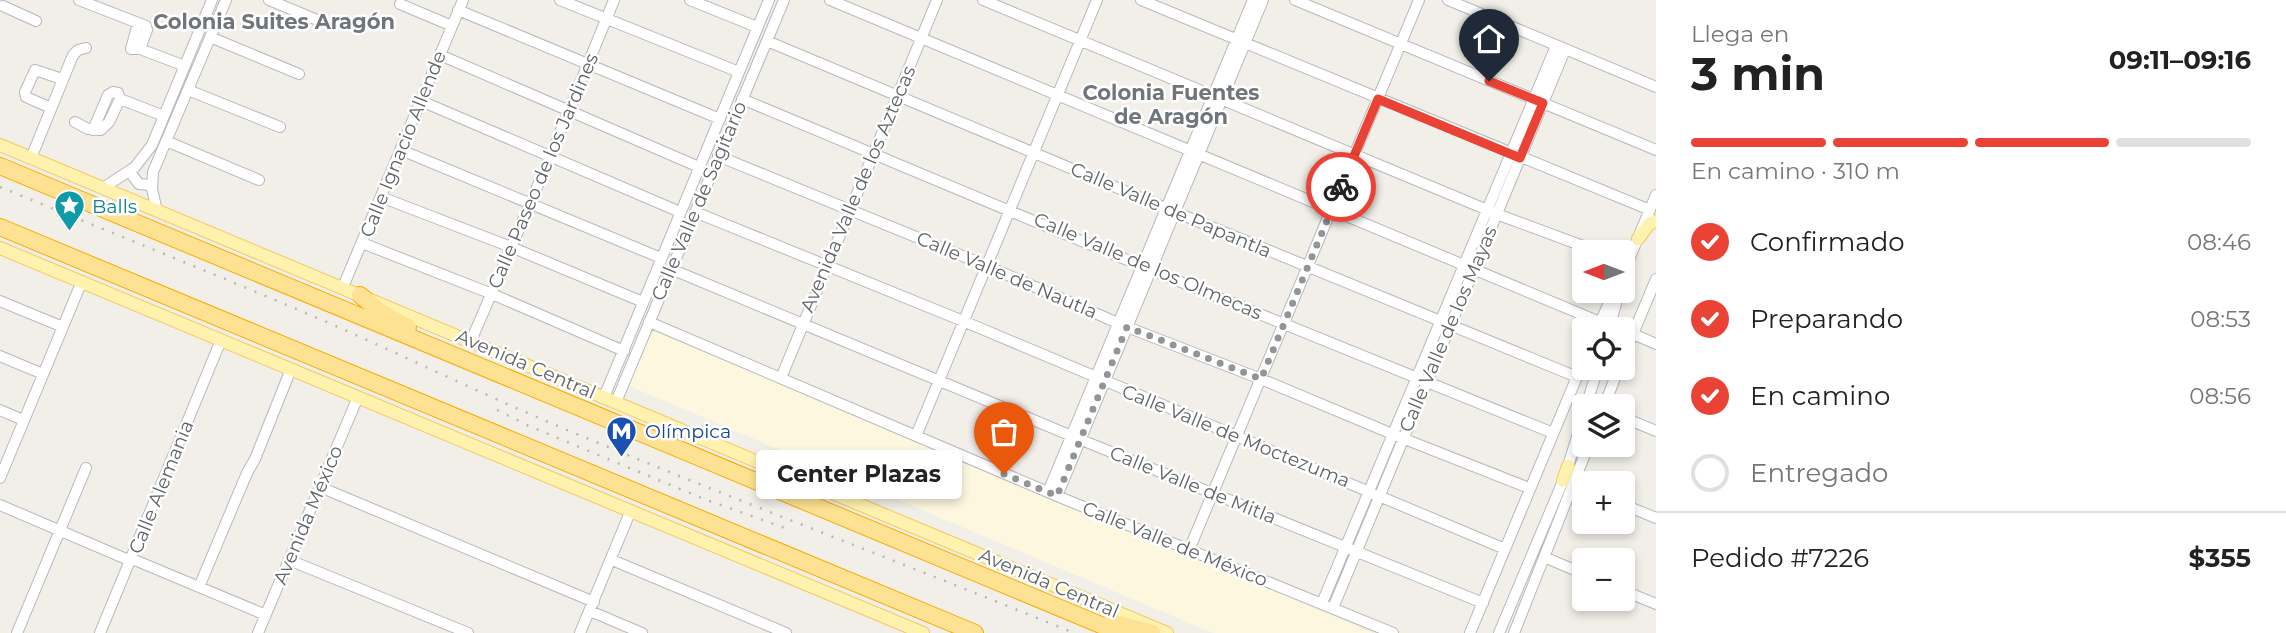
<!DOCTYPE html>
<html lang="es">
<head>
<meta charset="utf-8">
<style>
	:root { --surface:#fff; --page:#f6f6f6; --text:#222; --muted:#767676; --line:#e0e0e0; --accent:#ea4335 }
	body { margin:0; font-family:Montserrat,sans-serif; background:var(--page); color:var(--text); height:100vh; display:flex; flex-direction:column; font-size:26px; white-space:nowrap }
	* { box-sizing:border-box; margin:0 }
	p { font-size:23px; color:var(--muted) }
	.icon { flex:none; width:38px; height:38px; fill:none; stroke:currentColor; stroke-width:2; stroke-linecap:round; stroke-linejoin:round }
	.map { position:relative; flex:1; overflow:hidden }
	.side { display:flex; flex-direction:column; background:var(--surface); width:630px }
	.side>* { flex:none }
	.needle { width:46px; rotate:270deg }
	.controls { position:absolute; left:1572px; top:240px; display:grid; gap:14px }
	.controls a { display:grid; place-items:center; width:63px; height:63px; border-radius:7px; background:var(--surface); box-shadow:0 4px 10px #0003; font-size:35px }
	.pin { position:absolute; display:grid; place-items:center; width:60px; height:60px; color:#fff; margin:-72px -30px; border-radius:50% 50% 50% 0; rotate:-45deg; box-shadow:0 0 7px #0007 }
	.pin .icon { rotate:45deg }
	.courier { position:absolute; display:grid; place-items:center; width:70px; height:70px; margin:-35px; border:5px solid #ea4335; border-radius:50%; background:#fff; color:#222; box-shadow:0 2px 9px #0007 }
	.bubble { position:absolute; height:49px; border-radius:7px; background:var(--surface); box-shadow:0 4px 10px #0003; font-size:23px; font-weight:700; line-height:49px; text-align:center }
	.head em { font-style:normal; font-weight:700 }
	.head div { display:flex; flex-direction:column-reverse }
	.head { display:flex; align-items:center; justify-content:space-between; height:119px; padding:0 35px }
	h1 { font-size:46px; font-weight:700; line-height:52px }
	.bar { display:grid; grid-template-columns:repeat(4,1fr); gap:10px 7px; align-content:center; height:84px; padding:0 35px }
	.bar i { height:9px; border-radius:5px; background:var(--line) }
	.bar .active { background:var(--accent) }
	.bar p { grid-column:span 4 }
	.line { display:flex; align-items:center; gap:18px; padding:0 35px; border-top:2px solid var(--line) }
	.line div { flex:1 }
	ol { padding:0 35px; list-style:none }
	li { display:flex; align-items:center; gap:21px; height:77px }
	li p { margin-inline-start:auto }
	li .icon { padding:7px; border-radius:50%; background:var(--accent); color:#fff; stroke-width:4 }
	li:last-child { color:var(--muted) }
	li i { width:38px; height:38px; border:4px solid var(--line); border-radius:50% }
	main { display:flex; flex:1; min-height:0 }
	.map>svg:first-child { display:block }
</style>
</head>
<body>
<main>
<div class="map">
<svg width="1656" height="633" viewBox="0 0 1656 633">
	<rect width="100%" height="100%" fill="#f1efe8"/>
	<!-- commercial -->
	<path fill="#fef7e0" d="M 650,327 L 1373,633 L 1213,633 L 627,385 Z"/>
	<g fill="none" stroke-linecap="round" stroke-linejoin="round">
		<defs>
			<path id="minor" d="M 79,0 L 146,26 L 147,30 L 140,49
				M 269,0 L 322,22
				M 560,0 L 739,72
				M 690,0 L 757,27
				M 830,0 L 1600,322
				M 983,0 L 1502,216 L 1599,252
				M 1141,0 L 1650,210
				M 1295,0 L 1656,150
				M 1448,0 L 1656,87
				M 400,4 L 452,26
				M 3,6 L 36,21
				M 458,10 L 720,119
				M 138,23 L 131,49 L 140,49 L 185,66
				M 210,37 L 299,74
				M 767,41 L 1175,212 L 1577,377
				M 440,55 L 699,167
				M 188,90 L 280,127
				M 742,99 L 1151,270 L 1553,433
				M 421,101 L 680,212
				M 51,108 L 26,97 L 25,92 L 35,70 L 62,79
				M 75,122 L 88,129 L 101,130 L 109,122 L 120,99
				M 93,130 L 108,95 L 113,92 L 118,93 L 120,99 L 164,116
				M 166,141 L 259,180
				M 401,150 L 661,258
				M 718,156 L 987,266 L 1127,327 L 1261,379 L 1402,438 L 1529,488
				M 31,158 L 73,55 L 78,50 L 86,48
				M 129,171 L 139,184 L 151,185
				M 103,188 L 135,167 L 152,145 L 212,0
				M 381,197 L 511,247 L 643,302
				M 157,211 L 152,189 L 153,172 L 226,0
				M 695,212 L 963,321 L 1505,549
				M 362,243 L 492,294 L 624,351
				M 671,269 L 1079,439 L 1483,603
				M 1622,276 L 1656,195
				M 343,287 L 463,0
				M 0,301 L 63,327
				M 649,322 L 1057,496 L 1393,633
				M 1597,329 L 1615,290
				M 1609,329 L 1619,293
				M 1633,334 L 1656,344
				M 471,341 L 550,157 L 614,0
				M 0,356 L 43,374
				M 1622,360 L 1656,279
				M 781,378 L 937,0
				M 604,397 L 769,0
				M 616,402 L 784,0
				M 1586,406 L 1598,368
				M 1604,406 L 1619,368
				M 0,410 L 23,420
				M 1622,417 L 1656,431
				M 916,436 L 1097,0
				M 1568,466 L 1584,414
				M 0,478 L 82,281
				M 320,487 L 594,602
				M 1048,492 L 1253,0
				M 1057,496 L 1263,0
				M 1622,504 L 1656,518
				M 0,505 L 124,558 L 137,561 L 266,615
				M 1189,550 L 1419,0
				M 1544,557 L 1584,574
				M 289,560 L 468,633
				M 612,560 L 786,633
				M 199,587 L 247,473 L 255,459 L 291,369
				M 1622,590 L 1656,604
				M 1322,603 L 1556,46
				M 1333,608 L 1565,50
				M 590,611 L 642,633
				M 17,633 L 86,468
				M 100,633 L 221,340
				M 258,633 L 358,397
				M 580,633 L 631,510
				M 1470,633 L 1584,360
				M 1499,633 L 1563,481
				M 1514,633 L 1589,444"/>
			<path id="major" d="M 0,145 L 1167,633
				M 1638,239 L 1649,224 L 1656,221
				M 0,248 L 923,633
				M 1563,481 L 1568,466"/>
			<path id="highway" d="M 0,166 L 1120,633
				M 0,227 L 975,633
				M 360,295 L 382,313 L 408,327
				M 1111,622 L 1152,633"/>
		</defs>
		<!-- minor casing -->
		<use href="#minor" stroke="#b5b8bc" stroke-width="12"/>
		<!-- major casing -->
		<use href="#major" stroke="#f2c960" stroke-width="14"/>
		<!-- highway casing -->
		<use href="#highway" stroke="#f9ab00" stroke-width="18"/>
		<!-- minor -->
		<use href="#minor" stroke="#fff" stroke-width="10"/>
		<!-- major -->
		<use href="#major" stroke="#fff2af" stroke-width="12"/>
		<!-- highway -->
		<use href="#highway" stroke="#fde293" stroke-width="16"/>
		<!-- rail -->
		<path stroke="#b6b7b8" stroke-width="2.5" stroke-dasharray="2 9" stroke-linecap="butt" d="M 0,187 C 110,232 220,276 329,323 C 404,356 478,392 553,424 C 726,497 901,562 1074,633
			M 497,410 L 529,426 L 704,499 L 785,528"/>
	</g>
	<g fill="none" stroke-linecap="round" stroke-linejoin="round">
		<!-- done -->
		<path stroke="#929495" stroke-width="7" stroke-dasharray="0 12.6" d="M 1004,474 L 1057,496 L 1127,327 L 1261,379 L 1341,187"/>
		<!-- route -->
		<path stroke="#ea4335" stroke-width="9" d="M 1341,187 L 1378,99 L 1520,158 L 1543,103 L 1489,81"/>
	</g>
	<!-- icons -->
	<defs>
		<symbol id="sight-pin" viewBox="-11 -11 22 30"><path d="M0 17L-7.5 6A9.5 9.5 0 1 1 7.5 6Z" fill="#0f9aa8" stroke="#fff"/><path d="M0-6L1.8-2.2L6-1.7L2.9 1.2L3.7 5.4L0 3.3L-3.7 5.4L-2.9 1.2L-6-1.7L-1.8-2.2Z" fill="#fff"/></symbol>
		<symbol id="metro-pin" viewBox="-11 -11 22 30"><path d="M0 17L-7.5 6A9.5 9.5 0 1 1 7.5 6Z" fill="#1a4fb4" stroke="#fff"/><path d="M-5.5 5V-5H-3L0 0L3-5H5.5V5H3V-.5L0 4L-3-.5V5Z" fill="#fff"/></symbol>
	</defs>
	<g fill-rule="evenodd">
		<use href="#sight-pin" x="52" y="188" width="35" height="47"/>
		<use href="#metro-pin" x="604" y="414" width="35" height="47"/>
	</g>
	<g text-anchor="middle" dominant-baseline="central" stroke-width="5" stroke-linejoin="round" paint-order="stroke">
		<!-- street labels -->
		<g font-size="19" fill="#5f6368" stroke="#fff">
			<text transform="translate(403 144) rotate(-68)">Calle Ignacio Allende</text>
			<text transform="translate(543 171) rotate(-67)">Calle Paseo de los Jardines</text>
			<text transform="translate(858 189) rotate(-67)">Avenida Valle de los Aztecas</text>
			<text transform="translate(699 201) rotate(-67)">Calle Valle de Sagitario</text>
			<text transform="translate(1171 210) rotate(23)">Calle Valle de Papantla</text>
			<text transform="translate(1148 266) rotate(23)">Calle Valle de los Olmecas</text>
			<text transform="translate(1007 275) rotate(23)">Calle Valle de Nautla</text>
			<text transform="translate(1448 329) rotate(-67)">Calle Valle de los Mayas</text>
			<text transform="translate(526 364) rotate(23)">Avenida Central</text>
			<text transform="translate(1236 436) rotate(22)">Calle Valle de Moctezuma</text>
			<text transform="translate(1193 485) rotate(22)">Calle Valle de Mitla</text>
			<text transform="translate(161 487) rotate(-68)">Calle Alemania</text>
			<text transform="translate(308 515) rotate(-67)">Avenida México</text>
			<text transform="translate(1175 544) rotate(22)">Calle Valle de México</text>
			<text transform="translate(1049 583) rotate(23)">Avenida Central</text>
		</g>
		<!-- culture labels -->
		<g font-size="19" fill="#0d838f" stroke="#fff" text-anchor="start">
			<text x="92" y="206">Balls</text>
		</g>
		<!-- transit labels -->
		<g font-size="19" fill="#164399" stroke="#fff" text-anchor="start">
			<text x="645" y="431">Olímpica</text>
		</g>
		<!-- neighbourhood labels -->
		<g font-size="21" font-weight="bold" fill="#70757a" stroke="#fff">
			<text x="274" y="21">Colonia Suites Aragón</text>
			<text x="1171" y="92">Colonia Fuentes<tspan x="1171" dy="24">de Aragón</tspan></text>
		</g>
	</g>
</svg>
<div class="controls">
<a><svg class="needle" viewBox="-14 -14 28 28"><path d="M0-13l5 13h-10z" fill="#e53935"/><path d="M0 13l5-13h-10z" fill="#767676"/></svg></a>
<a><svg class="icon" aria-label="locate" viewBox="0 0 24 24"><circle cx="12" cy="12" r="6"/><path d="M12 2v4M12 18v4M2 12h4M18 12h4"/></svg></a>
<a><svg class="icon" aria-label="layers" viewBox="0 0 24 24"><path d="M12 4l9 5-9 5-9-5zM3 14l9 5 9-5"/></svg></a>
<a>+</a>
<a>−</a>
</div>
<div class="pin" style="left:1004px;top:474px;background:#ea580c"><svg class="icon" aria-label="bag" viewBox="0 0 24 24"><path d="M5 8h14l-1 12H6zM9 8a3 3 0 0 1 6 0"/></svg></div>
<div class="pin" style="left:1489px;top:81px;background:#1f2937"><svg class="icon" aria-label="home" viewBox="0 0 24 24"><path d="M3 11l9-7 9 7M6 9v11h12V9"/></svg></div>
<div class="courier" style="left:1341px;top:187px"><svg class="icon" aria-label="bike" viewBox="0 0 24 24"><circle cx="6" cy="16" r="4"/><circle cx="18" cy="16" r="4"/><path d="M6 16l4-8h5l3 8M10 8l3 8H6M13 5h3"/></svg></div>
<div class="bubble" style="left:756px;top:450px;width:206px">Center Plazas</div>
</div>
<section class="side">
<div class="head"><div><h1>3 min</h1><p>Llega en</p></div><em>09:11–09:16</em></div>
<div class="bar"><i class="active"></i><i class="active"></i><i class="active"></i><i></i><p>En camino · 310 m</p></div>
<ol>
<li><svg class="icon" aria-label="check" viewBox="0 0 24 24"><path d="M5 12l5 5 9-10"/></svg>Confirmado<p>08:46</p></li>
<li><svg class="icon" aria-label="check" viewBox="0 0 24 24"><path d="M5 12l5 5 9-10"/></svg>Preparando<p>08:53</p></li>
<li><svg class="icon" aria-label="check" viewBox="0 0 24 24"><path d="M5 12l5 5 9-10"/></svg>En camino<p>08:56</p></li>
<li><i></i>Entregado</li>
</ol>
<div class="line" style="height:91px"><div>Pedido #7226</div><b>$355</b></div>
</section>
</main>
</body>
</html>
